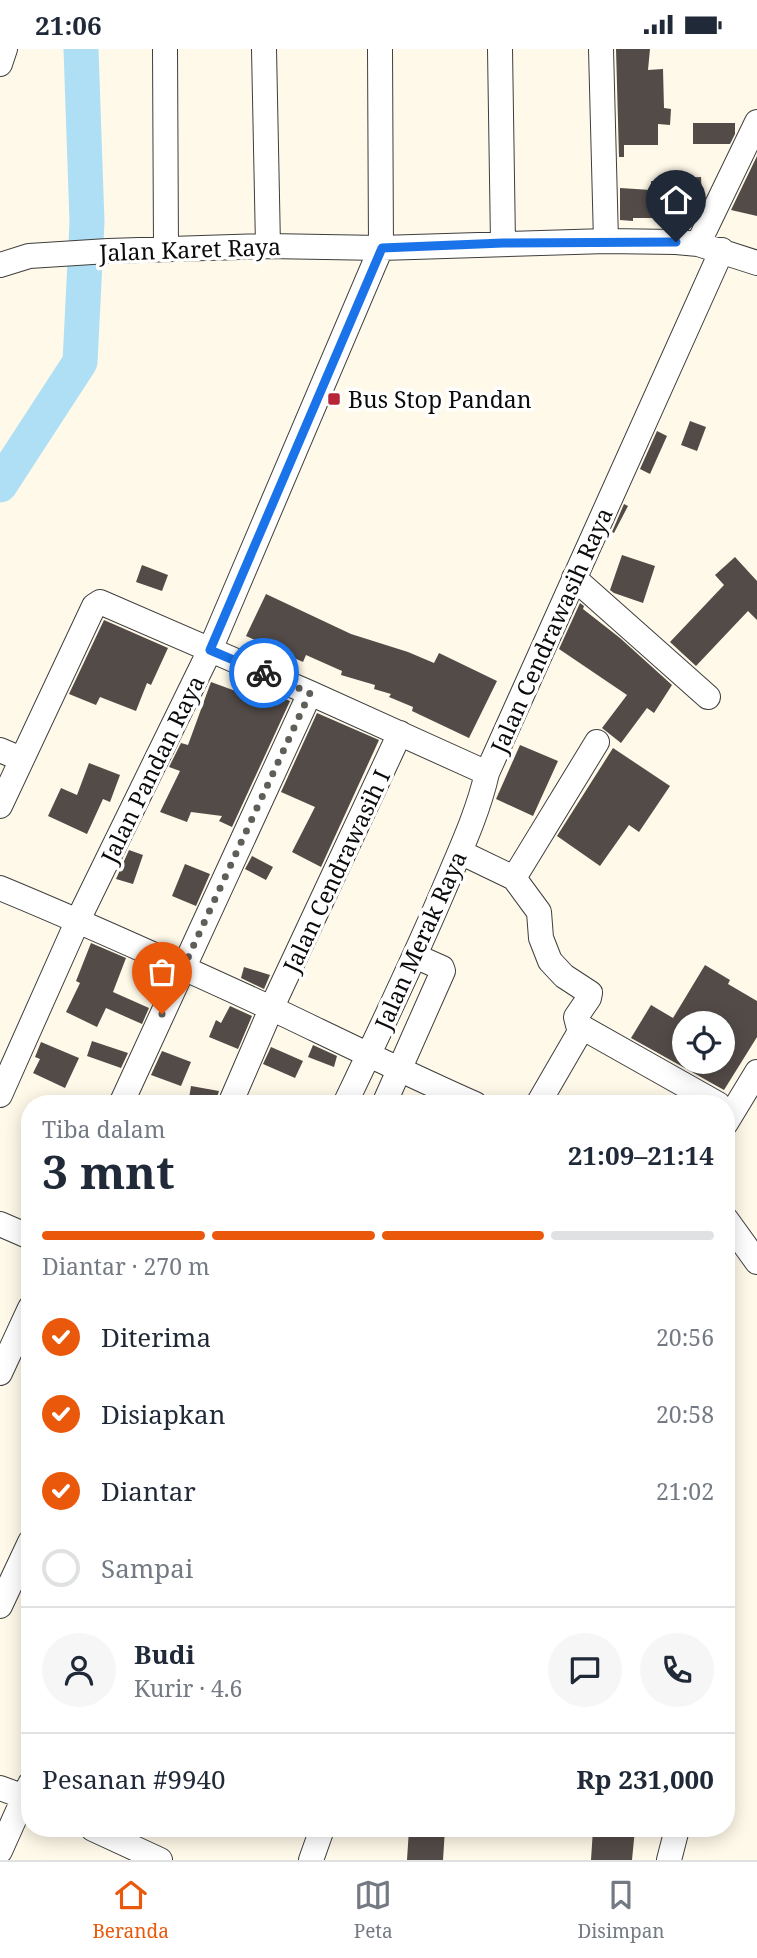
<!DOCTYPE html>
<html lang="id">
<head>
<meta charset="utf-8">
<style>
	:root { --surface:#fff; --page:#f6f6f7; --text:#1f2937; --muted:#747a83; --line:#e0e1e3; --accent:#ea580c }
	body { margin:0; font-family:"Noto Serif",serif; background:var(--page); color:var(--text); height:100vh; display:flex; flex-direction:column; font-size:26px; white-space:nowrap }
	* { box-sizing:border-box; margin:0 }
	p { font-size:23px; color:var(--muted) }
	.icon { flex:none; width:38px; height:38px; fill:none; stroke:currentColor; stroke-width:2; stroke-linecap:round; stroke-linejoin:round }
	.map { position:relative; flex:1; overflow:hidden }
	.sheet { position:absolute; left:21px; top:1046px; width:714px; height:742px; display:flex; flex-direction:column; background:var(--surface); border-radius:28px; box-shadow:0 4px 18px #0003 }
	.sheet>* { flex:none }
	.buttons { position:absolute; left:672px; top:962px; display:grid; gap:14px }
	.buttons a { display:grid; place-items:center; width:63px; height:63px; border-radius:50%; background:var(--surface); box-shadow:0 4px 18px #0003; font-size:35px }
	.pin { position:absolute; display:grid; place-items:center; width:60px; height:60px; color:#fff; margin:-72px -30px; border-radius:50% 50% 50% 0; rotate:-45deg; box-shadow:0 0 7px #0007 }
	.pin .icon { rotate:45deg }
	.courier { position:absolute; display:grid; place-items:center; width:70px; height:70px; margin:-35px; border:5px solid #1a73e8; border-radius:50%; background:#fff; color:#222; box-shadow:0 2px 9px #0007 }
	.summary em { font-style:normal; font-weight:700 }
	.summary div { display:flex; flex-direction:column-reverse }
	.summary { display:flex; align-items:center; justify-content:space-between; height:119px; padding:0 21px }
	h1 { font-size:46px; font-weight:700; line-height:52px }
	.bar { display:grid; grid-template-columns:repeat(4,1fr); gap:10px 7px; align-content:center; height:84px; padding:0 21px }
	.bar i { height:9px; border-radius:5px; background:var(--line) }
	.bar .on { background:var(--accent) }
	.bar p { grid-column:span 4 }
	.line { display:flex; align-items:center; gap:18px; padding:0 21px; border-top:2px solid var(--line) }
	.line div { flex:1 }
	.round { display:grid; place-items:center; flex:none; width:74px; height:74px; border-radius:37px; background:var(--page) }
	ol { padding:0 21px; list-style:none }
	li { display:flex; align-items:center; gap:21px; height:77px }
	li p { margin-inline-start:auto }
	li .icon { padding:7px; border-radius:50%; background:var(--accent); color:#fff; stroke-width:4 }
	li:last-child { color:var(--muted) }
	li i { width:38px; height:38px; border:4px solid var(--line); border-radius:50% }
	.status { display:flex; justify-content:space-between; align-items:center; height:49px; padding:0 35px; background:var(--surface); direction:ltr }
	.status svg { height:19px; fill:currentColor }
	.dock { display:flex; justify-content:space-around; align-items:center; height:98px; border-top:2px solid var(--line); background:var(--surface); font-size:19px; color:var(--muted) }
	.dock a { display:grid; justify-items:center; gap:4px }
	.dock .on { color:var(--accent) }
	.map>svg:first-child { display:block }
</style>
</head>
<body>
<div class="status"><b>21:06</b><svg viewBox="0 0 49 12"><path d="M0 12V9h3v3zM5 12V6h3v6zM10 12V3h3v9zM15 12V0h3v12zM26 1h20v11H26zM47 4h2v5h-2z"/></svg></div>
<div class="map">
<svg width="757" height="1811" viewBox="0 0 757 1811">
	<rect width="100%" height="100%" fill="#fff9e9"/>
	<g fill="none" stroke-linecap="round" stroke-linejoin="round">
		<!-- river -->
		<path stroke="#afdff5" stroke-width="35" d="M 0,436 L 80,313 L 87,173 L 81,0"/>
	</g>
	<!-- building -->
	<path fill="#534b47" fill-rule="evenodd" d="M 616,0 L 650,0 L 648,21 L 663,20 L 664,59 L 671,60 L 670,76 L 658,75 L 658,96 L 624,96 L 624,108 L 619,108 Z
		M 693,74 L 735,74 L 735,85 L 730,95 L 693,95 Z
		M 757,107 L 757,167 L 731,161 Z
		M 701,128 L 702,152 L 700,156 L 670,158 L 670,169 L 633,169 L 633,172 L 620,171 L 620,139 L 651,141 L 651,132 L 680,132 L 680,129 Z
		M 690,372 L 706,378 L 697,402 L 681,396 Z
		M 657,382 L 667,387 L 650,425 L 640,420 Z
		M 624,455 L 628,457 L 614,484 L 612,483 Z
		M 622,506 L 655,517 L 643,554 L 614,544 L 610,541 Z
		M 735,508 L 757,532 L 757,571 L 748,562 L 696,617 L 670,593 L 724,536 L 715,526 Z
		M 142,516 L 168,526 L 162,542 L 136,533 Z
		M 266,545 L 351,585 L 408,603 L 434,614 L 439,604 L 497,632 L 469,689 L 412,662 L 413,658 L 389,648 L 391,645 L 374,640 L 375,636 L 341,626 L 342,622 L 306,606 L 303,613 L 246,587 Z
		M 580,554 L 584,557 L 583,560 L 620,589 L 672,636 L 654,664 L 647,659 L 621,694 L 602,679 L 627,646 L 559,600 Z
		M 104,571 L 168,599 L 151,636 L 147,634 L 136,662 L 100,648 L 96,656 L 69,645 Z
		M 211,633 L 260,651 L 264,640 L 290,652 L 232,778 L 219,772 L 222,767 L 191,763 L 187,773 L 160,763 L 180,722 L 169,718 L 181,694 L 188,696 Z
		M 317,664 L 379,691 L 321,818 L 292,803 L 315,758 L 281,743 Z
		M 520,696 L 558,712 L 533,767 L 496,750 Z
		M 613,699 L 670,737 L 639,783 L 629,776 L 600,817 L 557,787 Z
		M 89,714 L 120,726 L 110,753 L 103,750 L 87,785 L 48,767 L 61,739 L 77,746 Z
		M 129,801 L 143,806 L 133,835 L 116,830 Z
		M 252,807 L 273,818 L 266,831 L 245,820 Z
		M 185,815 L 210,825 L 196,857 L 172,847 Z
		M 91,894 L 126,909 L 113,943 L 149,959 L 142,975 L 106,959 L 97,978 L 66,963 L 80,934 L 76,932 Z
		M 705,916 L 730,931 L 728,935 L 757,952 L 757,988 L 724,1041 L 631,989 L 651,956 L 673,969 ZM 684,975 L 723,975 L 723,1013 L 684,1013 Z
		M 244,918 L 270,926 L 264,940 L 241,929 Z
		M 230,957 L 252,967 L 238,1000 L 209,988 L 216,971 L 221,974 Z
		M 92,992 L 128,1004 L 121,1019 L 87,1007 Z
		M 41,993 L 79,1009 L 65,1039 L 33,1024 L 40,1010 L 35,1008 Z
		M 313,996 L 337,1007 L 334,1018 L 308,1008 Z
		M 271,998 L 303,1012 L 295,1029 L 263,1015 Z
		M 162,1002 L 191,1013 L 181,1037 L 151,1026 Z
		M 191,1037 L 219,1042 L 215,1055 L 188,1055 Z
		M 409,1780 L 445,1780 L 443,1811 L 407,1811 Z
		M 593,1780 L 635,1780 L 632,1811 L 591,1811 Z"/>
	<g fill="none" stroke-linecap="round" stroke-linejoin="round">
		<defs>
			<path id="minor" d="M 165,0 L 166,199
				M 264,0 L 268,197
				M 500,0 L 503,194
				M 601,0 L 606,192
				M 0,15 L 5,0
				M 698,195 L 757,73
				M 0,216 L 29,207 L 108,202 L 268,197 L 381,199 L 606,192 L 676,193 L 698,195 L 757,214
				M 574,529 L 708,648
				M 0,701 L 21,710
				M 0,757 L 94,557 L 100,553 L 310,644 L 487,724
				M 460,803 L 514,829 L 597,693
				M 514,829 L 539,863 L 541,889 L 550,912 L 564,927 L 590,944 L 589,949 L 576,968 L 578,976 L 718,1055
				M 0,839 C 92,877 182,918 273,960 C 340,992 407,1025 475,1055
				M 0,1046 L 78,871 L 210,601 L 381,199 L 380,0
				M 121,1055 L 310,644
				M 230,1055 L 271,960 L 400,684
				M 345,1055 C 379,984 413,913 444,840 C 460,802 478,764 487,724 L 722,201
				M 384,1055 L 443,922 L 442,919 L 415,907
				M 538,1055 L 582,979
				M 726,1074 L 757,1023
				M 726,1170 L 757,1213
				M 0,1175 L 30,1188
				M 0,1324 L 30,1259
				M 0,1557 L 30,1493
				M 0,1739 L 30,1750
				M 93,1780 L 160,1811
				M 0,1802 L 30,1735
				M 311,1811 L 322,1780
				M 669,1811 L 677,1780"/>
		</defs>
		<!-- minor casing -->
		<use href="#minor" stroke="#3e3e3e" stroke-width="26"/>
		<!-- minor -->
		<use href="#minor" stroke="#fff" stroke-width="24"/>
	</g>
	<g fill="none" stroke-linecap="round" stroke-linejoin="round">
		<!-- done -->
		<path stroke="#605e59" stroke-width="7" stroke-dasharray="0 12.6" d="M 162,965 L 310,644 L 264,624"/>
		<!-- route -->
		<path stroke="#1a73e8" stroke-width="9" d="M 264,624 L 210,601 L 382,199 L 503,194 L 676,193"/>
	</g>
	<!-- markers -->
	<rect fill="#b72638" stroke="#fff" stroke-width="2.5" x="327" y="343" width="14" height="14" rx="3.5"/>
	<g text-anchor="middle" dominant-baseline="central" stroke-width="7" stroke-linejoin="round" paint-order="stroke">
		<!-- street labels -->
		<g font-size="23" fill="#0b0b0b" stroke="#fff">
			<text transform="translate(190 200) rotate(-2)">Jalan Karet Raya</text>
			<text transform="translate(551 581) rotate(-66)">Jalan Cendrawasih Raya</text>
			<text transform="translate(152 720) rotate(-64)">Jalan Pandan Raya</text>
			<text transform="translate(336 822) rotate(-65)">Jalan Cendrawasih I</text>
			<text transform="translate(420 891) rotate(-66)">Jalan Merak Raya</text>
		</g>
		<!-- poi labels -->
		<g font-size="23" fill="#0b0b0b" stroke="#fff" text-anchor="start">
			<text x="348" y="350">Bus Stop Pandan</text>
		</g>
	</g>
</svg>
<div class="buttons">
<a><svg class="icon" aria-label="locate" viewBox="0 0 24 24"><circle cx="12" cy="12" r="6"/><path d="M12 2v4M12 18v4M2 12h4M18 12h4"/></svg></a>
</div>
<div class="pin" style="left:162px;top:965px;background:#ea580c"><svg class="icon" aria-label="bag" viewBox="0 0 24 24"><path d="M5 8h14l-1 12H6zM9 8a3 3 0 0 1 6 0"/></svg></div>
<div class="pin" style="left:676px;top:193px;background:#1f2937"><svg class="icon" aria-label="home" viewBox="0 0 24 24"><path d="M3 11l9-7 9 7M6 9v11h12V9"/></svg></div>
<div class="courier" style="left:264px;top:624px"><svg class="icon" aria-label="bike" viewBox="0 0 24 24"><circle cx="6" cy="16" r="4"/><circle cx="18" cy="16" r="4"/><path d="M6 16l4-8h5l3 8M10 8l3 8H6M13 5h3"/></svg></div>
<section class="sheet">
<div class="summary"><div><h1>3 mnt</h1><p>Tiba dalam</p></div><em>21:09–21:14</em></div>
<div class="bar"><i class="on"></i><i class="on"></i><i class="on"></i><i></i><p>Diantar · 270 m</p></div>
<ol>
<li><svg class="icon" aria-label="check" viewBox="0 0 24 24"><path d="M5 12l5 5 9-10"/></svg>Diterima<p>20:56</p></li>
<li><svg class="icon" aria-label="check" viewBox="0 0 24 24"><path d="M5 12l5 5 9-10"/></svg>Disiapkan<p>20:58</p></li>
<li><svg class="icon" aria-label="check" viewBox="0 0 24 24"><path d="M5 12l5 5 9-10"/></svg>Diantar<p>21:02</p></li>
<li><i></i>Sampai</li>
</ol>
<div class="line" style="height:126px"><a class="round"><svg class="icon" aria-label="person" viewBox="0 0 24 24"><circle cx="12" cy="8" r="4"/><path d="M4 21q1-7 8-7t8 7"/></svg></a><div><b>Budi</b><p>Kurir · 4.6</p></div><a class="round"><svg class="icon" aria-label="chat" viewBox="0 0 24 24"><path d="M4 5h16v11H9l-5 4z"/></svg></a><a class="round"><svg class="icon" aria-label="phone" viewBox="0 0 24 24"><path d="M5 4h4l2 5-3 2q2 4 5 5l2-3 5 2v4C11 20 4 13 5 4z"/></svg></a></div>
<div class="line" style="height:91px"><div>Pesanan #9940</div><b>Rp 231,000</b></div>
</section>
</div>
<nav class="dock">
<a class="on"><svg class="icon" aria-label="home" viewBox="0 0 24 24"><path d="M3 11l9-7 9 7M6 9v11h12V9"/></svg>Beranda</a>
<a><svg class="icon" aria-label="map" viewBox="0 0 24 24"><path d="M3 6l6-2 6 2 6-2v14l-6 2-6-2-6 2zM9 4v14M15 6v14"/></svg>Peta</a>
<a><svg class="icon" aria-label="saved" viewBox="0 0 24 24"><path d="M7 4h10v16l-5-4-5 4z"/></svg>Disimpan</a>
</nav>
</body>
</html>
